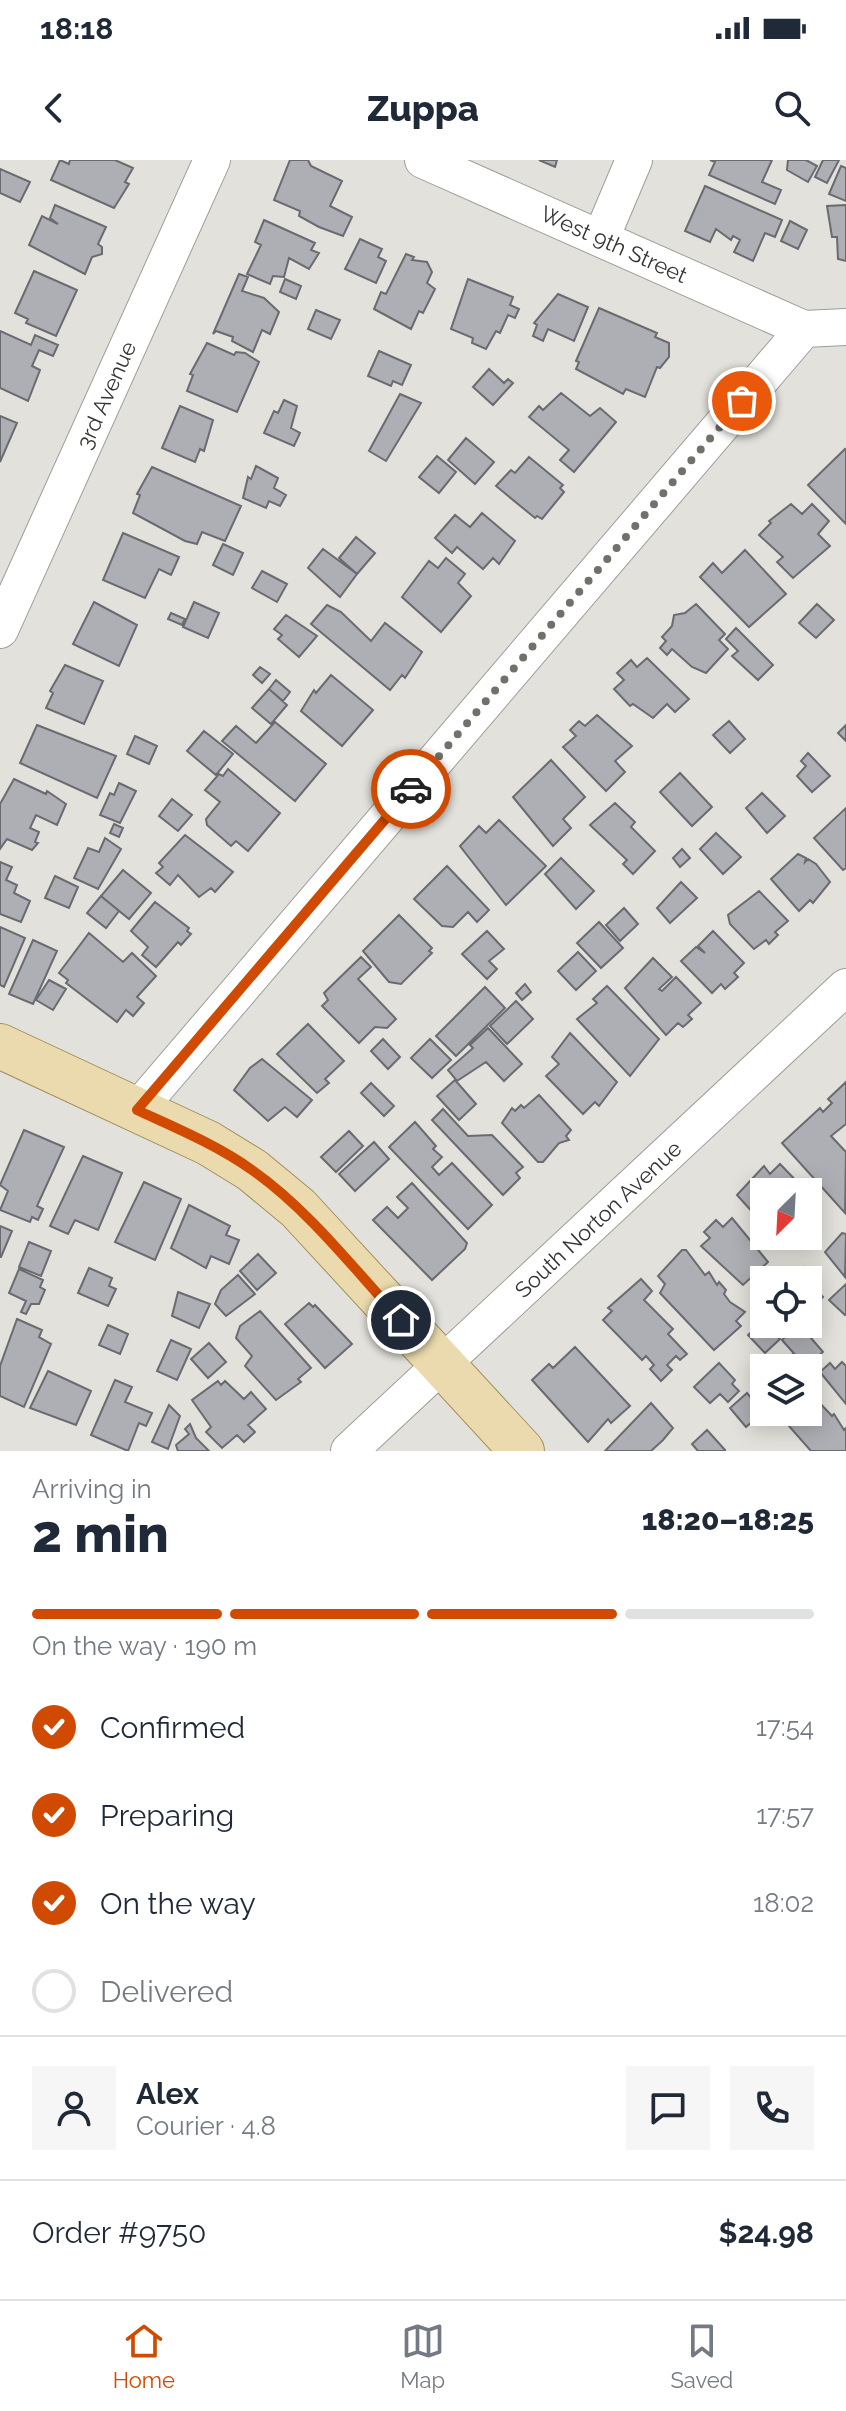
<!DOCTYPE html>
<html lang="en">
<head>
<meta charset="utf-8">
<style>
	:root { --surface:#fff; --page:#f6f6f7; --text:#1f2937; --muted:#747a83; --line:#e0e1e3; --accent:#d04b01 }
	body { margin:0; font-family:Raleway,sans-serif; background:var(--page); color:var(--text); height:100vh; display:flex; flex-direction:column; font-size:30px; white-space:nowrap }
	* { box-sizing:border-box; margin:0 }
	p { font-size:26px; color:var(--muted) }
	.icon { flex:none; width:44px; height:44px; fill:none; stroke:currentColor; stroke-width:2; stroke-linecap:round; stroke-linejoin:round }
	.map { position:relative; height:1291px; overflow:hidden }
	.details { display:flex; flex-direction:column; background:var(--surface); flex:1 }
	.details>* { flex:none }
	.needle { width:52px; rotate:204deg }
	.tools { position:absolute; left:750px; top:1018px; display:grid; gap:16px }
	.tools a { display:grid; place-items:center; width:72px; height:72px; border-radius:0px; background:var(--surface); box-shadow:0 4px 20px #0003; font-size:40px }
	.pin { position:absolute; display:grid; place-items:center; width:68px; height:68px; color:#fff; margin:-34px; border:4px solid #fff; border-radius:50%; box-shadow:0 2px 8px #0007 }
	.courier { position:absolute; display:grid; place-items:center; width:80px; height:80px; margin:-40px; border:6px solid #d04b01; border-radius:50%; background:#fff; color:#222; box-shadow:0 2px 10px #0007 }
	.headline em { font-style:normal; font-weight:800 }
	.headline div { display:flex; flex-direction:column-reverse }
	.headline { display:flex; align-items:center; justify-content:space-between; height:136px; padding:0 32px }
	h1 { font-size:52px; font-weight:800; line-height:60px }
	.bar { display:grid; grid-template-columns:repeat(4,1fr); gap:12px 8px; align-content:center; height:96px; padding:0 32px }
	.bar i { height:10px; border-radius:6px; background:var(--line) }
	.bar .on { background:var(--accent) }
	.bar p { grid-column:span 4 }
	.line { display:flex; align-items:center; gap:20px; padding:0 32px; border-top:2px solid var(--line) }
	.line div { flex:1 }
	.round { display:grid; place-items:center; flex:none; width:84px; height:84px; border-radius:0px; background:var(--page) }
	ol { padding:0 32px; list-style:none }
	li { display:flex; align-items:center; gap:24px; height:88px }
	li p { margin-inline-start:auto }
	li .icon { padding:8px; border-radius:50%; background:var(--accent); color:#fff; stroke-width:4 }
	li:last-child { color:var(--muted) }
	li i { width:44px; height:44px; border:4px solid var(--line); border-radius:50% }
	.status { display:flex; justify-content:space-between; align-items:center; height:56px; padding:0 40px; background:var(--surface); direction:ltr }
	.status svg { height:22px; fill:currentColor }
	header { display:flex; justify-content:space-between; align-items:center; height:104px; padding:0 32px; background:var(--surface); font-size:36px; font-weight:800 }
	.dock { display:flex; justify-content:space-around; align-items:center; height:112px; border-top:2px solid var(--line); background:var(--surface); font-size:22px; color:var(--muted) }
	.dock a { display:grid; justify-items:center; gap:4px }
	.dock .on { color:var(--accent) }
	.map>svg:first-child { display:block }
</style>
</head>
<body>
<div class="status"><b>18:18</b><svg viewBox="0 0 49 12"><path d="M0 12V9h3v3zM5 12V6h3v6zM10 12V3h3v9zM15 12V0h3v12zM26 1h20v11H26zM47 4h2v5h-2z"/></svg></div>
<header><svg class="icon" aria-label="back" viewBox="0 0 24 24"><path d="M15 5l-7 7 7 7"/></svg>Zuppa<svg class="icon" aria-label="search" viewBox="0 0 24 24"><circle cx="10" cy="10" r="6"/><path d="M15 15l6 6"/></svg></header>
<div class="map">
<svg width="846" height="1291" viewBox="0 0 846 1291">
	<rect width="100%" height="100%" fill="#e2e1db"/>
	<!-- building -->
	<path fill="#aeafb4" stroke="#6a6b70" stroke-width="2" d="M 60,0 L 69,4 L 70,0 L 115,0 L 133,8 L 125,22 L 129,24 L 114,48 L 51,20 Z
		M 290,0 L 308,0 L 311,6 L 342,21 L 330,46 L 352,57 L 343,76 L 319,67 L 299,56 L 300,51 L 274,40 Z
		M 539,0 L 557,0 L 555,7 Z
		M 710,0 L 772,0 L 762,22 L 781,30 L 775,44 L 709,15 L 715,2 Z
		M 788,0 L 806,0 L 817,6 L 808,22 L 787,10 Z
		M 823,0 L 839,0 L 827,23 L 815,17 Z
		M 841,6 L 846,8 L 846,41 L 829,34 Z
		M 0,9 L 30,22 L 20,42 L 0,33 Z
		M 705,26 L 782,60 L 775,77 L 765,73 L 753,101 L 734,92 L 740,80 L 733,76 L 731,80 L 716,69 L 710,82 L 685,71 Z
		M 55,45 L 106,67 L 98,84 L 102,87 L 102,94 L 92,97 L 85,114 L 29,85 L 42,56 L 58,64 L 50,58 Z
		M 846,45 L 846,101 L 838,99 L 837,77 L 832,77 L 827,46 Z
		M 264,60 L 315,83 L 311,90 L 319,93 L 309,109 L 289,98 L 284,117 L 273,116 L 270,124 L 247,114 L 261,85 L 255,82 Z
		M 790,61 L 807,70 L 798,89 L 781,81 Z
		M 360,79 L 382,89 L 378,97 L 386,101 L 376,123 L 345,109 Z
		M 406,94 L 414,97 L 412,100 L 427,102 L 432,112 L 427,123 L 435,129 L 423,153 L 419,151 L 411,169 L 374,149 L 381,132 L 386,134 Z
		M 34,111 L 77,130 L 56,176 L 26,163 L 28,159 L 15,153 Z
		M 239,114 L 248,117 L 242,131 L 264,138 L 279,152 L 270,174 L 262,170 L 253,192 L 232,181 L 233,177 L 216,171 L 213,174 Z
		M 285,119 L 301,126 L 296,139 L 280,132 Z
		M 468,119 L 513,137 L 510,145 L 519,149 L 515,158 L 508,155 L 500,173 L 496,171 L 486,189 L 472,183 L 473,178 L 451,169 Z
		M 558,134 L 588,147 L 574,181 L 548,169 L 543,181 L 533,176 L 537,165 L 534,163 Z
		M 599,148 L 657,173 L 655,177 L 669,183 L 669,197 L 660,208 L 657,207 L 645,237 L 626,229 L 623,234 L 576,209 L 579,202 L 576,201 Z
		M 316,150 L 340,160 L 331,179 L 308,169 Z
		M 0,171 L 31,185 L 35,175 L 58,185 L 53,196 L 39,190 L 32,206 L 40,210 L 28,241 L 0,228 Z
		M 207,183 L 234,195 L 236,192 L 245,193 L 259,202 L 237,252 L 187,231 L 193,215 L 190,214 Z
		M 379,191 L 411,205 L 402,225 L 393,221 L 391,226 L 368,216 Z
		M 489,209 L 504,223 L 508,219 L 513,223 L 493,245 L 473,227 Z
		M 561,233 L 590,256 L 600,248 L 616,262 L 574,312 L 560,300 L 569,290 L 529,257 L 539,246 L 543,250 Z
		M 400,234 L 421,243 L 386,301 L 369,291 Z
		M 284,240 L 297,246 L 291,268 L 300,273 L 294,286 L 264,273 L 274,251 L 278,253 Z
		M 180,246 L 213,260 L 204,291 L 200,289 L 195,302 L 162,288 Z
		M 0,256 L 17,263 L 0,302 Z
		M 466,278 L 494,302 L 475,324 L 448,300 Z
		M 845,289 L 846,290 L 846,364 L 808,325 Z
		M 437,296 L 456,312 L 439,333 L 419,317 Z
		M 529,297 L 563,325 L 560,328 L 564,332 L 542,359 L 537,356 L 535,358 L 496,326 L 511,310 L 515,313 Z
		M 256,306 L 278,318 L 274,328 L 286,335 L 280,346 L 269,341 L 266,348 L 243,338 L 248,317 L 251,319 Z
		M 152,307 L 241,346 L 225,381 L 202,372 L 197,384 L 185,381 L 133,353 L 140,335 L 137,334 Z
		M 791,344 L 802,354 L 812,344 L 829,361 L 818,374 L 830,386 L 793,418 L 777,402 L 783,397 L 759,375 L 771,363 L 769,361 Z
		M 482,353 L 515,381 L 499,404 L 493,398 L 483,409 L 457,387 L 452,393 L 435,378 L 455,355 L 470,367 Z
		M 123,373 L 179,397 L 171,415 L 159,409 L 145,438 L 103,420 Z
		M 356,377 L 375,393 L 357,414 L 339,398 Z
		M 223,384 L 243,393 L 233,415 L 213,405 Z
		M 323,389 L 357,414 L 340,437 L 308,408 Z
		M 745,390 L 786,434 L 749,467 L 700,417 L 713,403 L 722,413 Z
		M 446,398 L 465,414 L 458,423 L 471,436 L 441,472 L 402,437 L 429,401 L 438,408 Z
		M 262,411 L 287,424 L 277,442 L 252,428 Z
		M 94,442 L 137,465 L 119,506 L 73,484 Z
		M 194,442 L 219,453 L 208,478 L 183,467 Z
		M 696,444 L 725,474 L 719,480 L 728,489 L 706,513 L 692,507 L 672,489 L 667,495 L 660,488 L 666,481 L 662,477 L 672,466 L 674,455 L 685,453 Z
		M 817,444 L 834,460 L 816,478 L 799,463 Z
		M 327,445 L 341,452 L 371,481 L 385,463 L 422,492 L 405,518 L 402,515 L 390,530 L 311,464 Z
		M 171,453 L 185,459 L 182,465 L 168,459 Z
		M 286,455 L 317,476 L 299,497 L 278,479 L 282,475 L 274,469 Z
		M 736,468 L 773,505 L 758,520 L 732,496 L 738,491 L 726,479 Z
		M 647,498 L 689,539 L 675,552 L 667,544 L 653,558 L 633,544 L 630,546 L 614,529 L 624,520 L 617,513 L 631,500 L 637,507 Z
		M 65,505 L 103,521 L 84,564 L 46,548 L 53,533 L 50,531 Z
		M 260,507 L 270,514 L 262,523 L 253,515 Z
		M 331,515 L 373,550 L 342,586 L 301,551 L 314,530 L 316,533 Z
		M 276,520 L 290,532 L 283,541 L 269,529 Z
		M 269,529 L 287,545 L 271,564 L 252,548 Z
		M 597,555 L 632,586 L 615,601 L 625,612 L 606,631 L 563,587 L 576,576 L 570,570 L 579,561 L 585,566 Z
		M 729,561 L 745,579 L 730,593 L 713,575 Z
		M 275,562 L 326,604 L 295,641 L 222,581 L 236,566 L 256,583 Z
		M 37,565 L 116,596 L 97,638 L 20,603 Z
		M 846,565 L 846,581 L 838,573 Z
		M 204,571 L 233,594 L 216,615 L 187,591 Z
		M 135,576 L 157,586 L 149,604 L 127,594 Z
		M 808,593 L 830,616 L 812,632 L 797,616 L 806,606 L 801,601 Z
		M 551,600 L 585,637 L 563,659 L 571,668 L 553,686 L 513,637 Z
		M 228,609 L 280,653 L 248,691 L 236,681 L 231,686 L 207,665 L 206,659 L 220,642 L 205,630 L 219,614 L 223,616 Z
		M 680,613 L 712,647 L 692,666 L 660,632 Z
		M 14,619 L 46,634 L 47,631 L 66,644 L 57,665 L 36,655 L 30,668 L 39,672 L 35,682 L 38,683 L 32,690 L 7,679 L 0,689 L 0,644 Z
		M 119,623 L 136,631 L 120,663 L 100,655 L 110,633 L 114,635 Z
		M 762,633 L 785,656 L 767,673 L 746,648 Z
		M 172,639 L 192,655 L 178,671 L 159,656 Z
		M 615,643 L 635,662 L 631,667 L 655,691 L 633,714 L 623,704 L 627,700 L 590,665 Z
		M 846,648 L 846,708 L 843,710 L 814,678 Z
		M 499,660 L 546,706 L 506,745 L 460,686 L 479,666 L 486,673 Z
		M 114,664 L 123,668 L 119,677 L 110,673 Z
		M 716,673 L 741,697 L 723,714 L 700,689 Z
		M 185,675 L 233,712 L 215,732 L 211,728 L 199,737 L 178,715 L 170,725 L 156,713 L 163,707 L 159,703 Z
		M 105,678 L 121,689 L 98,729 L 74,718 L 88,688 L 99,692 Z
		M 682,689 L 690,698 L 680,707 L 673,698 Z
		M 798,694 L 806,698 L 805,702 L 808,699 L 816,704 L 830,722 L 813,743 L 810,740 L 799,751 L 771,719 Z
		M 561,698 L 594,731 L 576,749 L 545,714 Z
		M 0,702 L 12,707 L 6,720 L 17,725 L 14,733 L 30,741 L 21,762 L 0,754 Z
		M 447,706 L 489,750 L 477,762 L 468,752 L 453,767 L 442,766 L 414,739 Z
		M 123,710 L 151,733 L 129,759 L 101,736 Z
		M 55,716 L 78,727 L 69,748 L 45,738 Z
		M 681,722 L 697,738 L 670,763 L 657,748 Z
		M 759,731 L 788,761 L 775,772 L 778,775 L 769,784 L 766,780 L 754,789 L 730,764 L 728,755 Z
		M 101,736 L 119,751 L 106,768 L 87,753 Z
		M 155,742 L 189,768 L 187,771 L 191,774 L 181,785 L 178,782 L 156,807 L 142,795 L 148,787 L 131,771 Z
		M 624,748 L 638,764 L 620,781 L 606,765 Z
		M 399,755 L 432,788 L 429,791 L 432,793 L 401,824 L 389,822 L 363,791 Z
		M 599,762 L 623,788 L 601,808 L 577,783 Z
		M 0,767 L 25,778 L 4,827 L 0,825 Z
		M 487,771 L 504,789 L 489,801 L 497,809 L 487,819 L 462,794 Z
		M 713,771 L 744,803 L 734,813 L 738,817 L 725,829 L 721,824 L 712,833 L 681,801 L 696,787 L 705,793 L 698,786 Z
		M 89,773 L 123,802 L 132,793 L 156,816 L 137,837 L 144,843 L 133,856 L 126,850 L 117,862 L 66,823 L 68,820 L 59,813 Z
		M 33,780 L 57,791 L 33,844 L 9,834 Z
		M 578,792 L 596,811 L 576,830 L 558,811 Z
		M 361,797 L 371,807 L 358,819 L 396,859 L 387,868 L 375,867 L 359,883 L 322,846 L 328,840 L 324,833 Z
		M 653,798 L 672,817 L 659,829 L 662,831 L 676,817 L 701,843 L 688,855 L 692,859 L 683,867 L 678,863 L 666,875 L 625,828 Z
		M 49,820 L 66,829 L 53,850 L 36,840 Z
		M 525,824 L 531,832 L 522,840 L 516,833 Z
		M 607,826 L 659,879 L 630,916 L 577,859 L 597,843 L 593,839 Z
		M 485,827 L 505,848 L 456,896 L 436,876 Z
		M 516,841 L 533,859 L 507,884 L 490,866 Z
		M 308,864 L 344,901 L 325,919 L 329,923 L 317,933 L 277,894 Z
		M 488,868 L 522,904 L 504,921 L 486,902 L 457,921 L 448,910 L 473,888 L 470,885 Z
		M 570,873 L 617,922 L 599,946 L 595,942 L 583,954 L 546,916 L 559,904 L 552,897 Z
		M 383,879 L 400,897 L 388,909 L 371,891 Z
		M 430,879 L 451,900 L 432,918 L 411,898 Z
		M 262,899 L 312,940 L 297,957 L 285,947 L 268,961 L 234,930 L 250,908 Z
		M 455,920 L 476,944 L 459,960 L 437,936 Z
		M 846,922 L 846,964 L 831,976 L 846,992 L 845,1053 L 782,983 L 820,948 L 823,952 L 832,943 L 828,939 Z
		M 371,923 L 394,946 L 384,956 L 361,933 Z
		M 539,935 L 571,970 L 566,976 L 569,980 L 559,983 L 543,1002 L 538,1002 L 502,963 L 512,948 L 515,951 L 521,945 L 524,948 Z
		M 443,949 L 468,976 L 492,975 L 523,1007 L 516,1013 L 520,1018 L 503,1035 L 432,960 Z
		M 415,962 L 436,986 L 433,989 L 442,997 L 432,1007 L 439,1015 L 452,1003 L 492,1045 L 468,1069 L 389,987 Z
		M 24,970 L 64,987 L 37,1046 L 43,1049 L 38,1060 L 32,1057 L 30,1062 L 0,1050 L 8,1031 L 0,1025 Z
		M 349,971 L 363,986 L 336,1012 L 321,997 Z
		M 374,982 L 389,999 L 355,1031 L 339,1014 Z
		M 83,996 L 122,1013 L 98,1070 L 75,1060 L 68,1074 L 50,1066 Z
		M 780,1004 L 807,1032 L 764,1032 L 764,1065 L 737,1035 L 764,1006 L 770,1014 Z
		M 144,1022 L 181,1039 L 155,1100 L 115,1082 Z
		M 412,1023 L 467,1083 L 465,1089 L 432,1120 L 373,1060 L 387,1047 L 398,1058 L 408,1048 L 397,1037 Z
		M 189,1045 L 230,1066 L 226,1075 L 239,1080 L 229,1104 L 211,1096 L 206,1108 L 171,1088 Z
		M 732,1058 L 768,1102 L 743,1125 L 701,1086 L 710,1078 L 704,1072 L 716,1060 L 723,1067 Z
		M 0,1066 L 12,1071 L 1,1097 L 0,1097 Z
		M 842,1073 L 846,1074 L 845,1117 L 825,1092 Z
		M 774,1076 L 792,1076 L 782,1085 Z
		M 29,1082 L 51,1091 L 41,1116 L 19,1107 Z
		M 682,1090 L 686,1090 L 705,1115 L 709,1112 L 717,1125 L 719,1122 L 726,1130 L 724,1134 L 730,1142 L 745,1152 L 736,1161 L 741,1166 L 714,1190 L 660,1133 L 665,1124 L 658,1116 Z
		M 258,1094 L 276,1113 L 257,1130 L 240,1111 Z
		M 804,1107 L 814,1118 L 810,1123 L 799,1112 Z
		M 89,1108 L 112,1118 L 109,1126 L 116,1129 L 108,1146 L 78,1133 Z
		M 19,1109 L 43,1120 L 40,1127 L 45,1130 L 39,1144 L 31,1144 L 26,1154 L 21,1152 L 26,1141 L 9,1133 Z
		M 798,1110 L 807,1120 L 787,1120 Z
		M 238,1115 L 255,1134 L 226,1156 L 215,1144 L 221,1130 Z
		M 641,1119 L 652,1131 L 644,1140 L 673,1169 L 668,1174 L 687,1194 L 680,1200 L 676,1196 L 667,1205 L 672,1210 L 661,1221 L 650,1209 L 654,1205 L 646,1196 L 642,1200 L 603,1160 L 612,1151 L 608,1148 Z
		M 808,1121 L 823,1137 L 812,1148 L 808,1144 Z
		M 846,1124 L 846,1154 L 845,1155 L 829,1140 Z
		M 178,1132 L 210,1144 L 199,1168 L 172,1156 Z
		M 309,1143 L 313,1147 L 315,1145 L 352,1184 L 325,1208 L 285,1164 Z
		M 260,1151 L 311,1208 L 298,1219 L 301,1222 L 276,1240 L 245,1206 L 252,1196 L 236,1178 L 240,1166 Z
		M 17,1159 L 42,1170 L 39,1177 L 51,1184 L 24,1247 L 0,1236 L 0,1206 Z
		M 763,1161 L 780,1179 L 765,1193 L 748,1175 Z
		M 799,1164 L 823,1192 L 806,1207 L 782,1180 Z
		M 108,1165 L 128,1174 L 120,1194 L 99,1185 Z
		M 171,1180 L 191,1189 L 177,1220 L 157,1211 Z
		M 209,1183 L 226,1202 L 208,1218 L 191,1199 Z
		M 575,1187 L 630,1246 L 611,1263 L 608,1259 L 588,1282 L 532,1220 L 549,1204 L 553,1208 Z
		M 793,1194 L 805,1208 L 776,1208 Z
		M 842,1202 L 846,1206 L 846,1244 L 820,1212 L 830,1203 L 835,1209 Z
		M 719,1203 L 735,1220 L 732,1224 L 739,1231 L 728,1242 L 720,1234 L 710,1243 L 694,1227 Z
		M 48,1211 L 91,1231 L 76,1265 L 30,1248 Z
		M 115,1220 L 132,1227 L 125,1242 L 152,1253 L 146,1266 L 139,1263 L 128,1291 L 91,1275 Z
		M 218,1221 L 221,1225 L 225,1221 L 244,1239 L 251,1232 L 266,1249 L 248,1265 L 255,1272 L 244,1282 L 237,1275 L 222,1288 L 206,1272 L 211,1267 L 192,1240 Z
		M 747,1233 L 763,1252 L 746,1267 L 730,1248 Z
		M 808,1235 L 817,1240 L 832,1256 L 834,1254 L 844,1270 L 846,1268 L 846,1291 L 811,1291 L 788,1265 L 782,1255 L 785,1252 L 808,1252 Z
		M 651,1243 L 673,1268 L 663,1280 L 651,1291 L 605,1291 Z
		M 169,1245 L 180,1256 L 168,1289 L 152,1282 Z
		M 190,1264 L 196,1278 L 209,1291 L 178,1291 L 176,1285 L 189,1274 L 185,1269 Z
		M 707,1270 L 725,1290 L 725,1291 L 698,1291 L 692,1284 Z"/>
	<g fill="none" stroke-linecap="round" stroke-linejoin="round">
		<defs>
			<path id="minor" d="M 423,0 L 804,169
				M 601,78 L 634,0
				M 0,470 L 212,0
				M 137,950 L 804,169 L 846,167
				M 349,1291 L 846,827"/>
			<path id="major" d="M 0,886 L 208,983 L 252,1010 L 298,1048 L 522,1291"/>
		</defs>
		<!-- minor casing -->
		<use href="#minor" stroke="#9f9d98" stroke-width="38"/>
		<!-- major casing -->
		<use href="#major" stroke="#a1905e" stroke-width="46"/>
		<!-- minor -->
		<use href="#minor" stroke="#fff" stroke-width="36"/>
		<!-- major -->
		<use href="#major" stroke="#eadaad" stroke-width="44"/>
	</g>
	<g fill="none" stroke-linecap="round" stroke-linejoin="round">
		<!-- done -->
		<path stroke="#71716c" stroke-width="8" stroke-dasharray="0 14.4" d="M 411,629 L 742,241"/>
		<!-- route -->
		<path stroke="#d04b01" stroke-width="10" d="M 401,1160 C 354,1109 309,1050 252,1010 C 217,985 176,968 137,950 L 411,629"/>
	</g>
	<g text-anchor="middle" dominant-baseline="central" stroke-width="8" stroke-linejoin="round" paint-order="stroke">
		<!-- street labels -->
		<g font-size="22" fill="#343431" stroke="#fff">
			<text transform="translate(614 84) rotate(24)">West 9th Street</text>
			<text transform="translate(106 235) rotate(-66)">3rd Avenue</text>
			<text transform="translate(598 1059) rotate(-43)">South Norton Avenue</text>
		</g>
	</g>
</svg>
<div class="tools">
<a><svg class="needle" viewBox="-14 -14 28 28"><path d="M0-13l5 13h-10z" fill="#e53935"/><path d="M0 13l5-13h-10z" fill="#747a83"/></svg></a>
<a><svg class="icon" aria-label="locate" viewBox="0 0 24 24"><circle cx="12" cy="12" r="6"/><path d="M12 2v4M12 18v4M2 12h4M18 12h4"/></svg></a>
<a><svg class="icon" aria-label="layers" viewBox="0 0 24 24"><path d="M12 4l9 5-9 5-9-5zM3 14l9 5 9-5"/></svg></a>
</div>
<div class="pin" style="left:742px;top:241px;background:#ea580c"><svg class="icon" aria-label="bag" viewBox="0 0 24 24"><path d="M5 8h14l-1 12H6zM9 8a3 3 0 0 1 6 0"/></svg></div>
<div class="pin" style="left:401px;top:1160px;background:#1f2937"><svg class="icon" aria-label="home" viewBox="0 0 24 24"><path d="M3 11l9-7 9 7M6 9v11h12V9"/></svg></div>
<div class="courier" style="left:411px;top:629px"><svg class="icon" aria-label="car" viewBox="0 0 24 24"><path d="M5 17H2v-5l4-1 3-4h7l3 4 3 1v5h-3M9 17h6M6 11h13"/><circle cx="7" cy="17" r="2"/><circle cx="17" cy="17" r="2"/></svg></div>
</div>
<section class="details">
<div class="headline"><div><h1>2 min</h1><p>Arriving in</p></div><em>18:20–18:25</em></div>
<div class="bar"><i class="on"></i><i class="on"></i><i class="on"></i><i></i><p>On the way · 190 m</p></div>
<ol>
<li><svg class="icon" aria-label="check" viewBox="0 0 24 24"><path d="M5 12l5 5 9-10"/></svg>Confirmed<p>17:54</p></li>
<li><svg class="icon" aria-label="check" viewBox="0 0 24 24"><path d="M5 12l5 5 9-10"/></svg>Preparing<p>17:57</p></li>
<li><svg class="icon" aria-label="check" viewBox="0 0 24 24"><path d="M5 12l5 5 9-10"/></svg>On the way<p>18:02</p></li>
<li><i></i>Delivered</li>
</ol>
<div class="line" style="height:144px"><a class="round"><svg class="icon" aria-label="person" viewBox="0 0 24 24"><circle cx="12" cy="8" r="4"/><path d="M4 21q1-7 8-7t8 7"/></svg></a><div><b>Alex</b><p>Courier · 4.8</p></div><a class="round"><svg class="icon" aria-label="chat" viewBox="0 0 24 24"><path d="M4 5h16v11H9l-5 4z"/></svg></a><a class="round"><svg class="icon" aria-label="phone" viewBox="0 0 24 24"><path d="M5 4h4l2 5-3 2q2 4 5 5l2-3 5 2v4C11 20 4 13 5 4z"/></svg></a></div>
<div class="line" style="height:104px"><div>Order #9750</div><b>$24.98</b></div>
</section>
<nav class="dock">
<a class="on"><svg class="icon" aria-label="home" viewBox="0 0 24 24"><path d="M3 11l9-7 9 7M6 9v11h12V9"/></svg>Home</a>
<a><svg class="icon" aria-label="map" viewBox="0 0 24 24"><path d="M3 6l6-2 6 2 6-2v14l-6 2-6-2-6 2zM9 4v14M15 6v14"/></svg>Map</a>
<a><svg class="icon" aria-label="saved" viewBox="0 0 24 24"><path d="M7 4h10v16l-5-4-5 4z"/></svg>Saved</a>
</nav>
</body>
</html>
